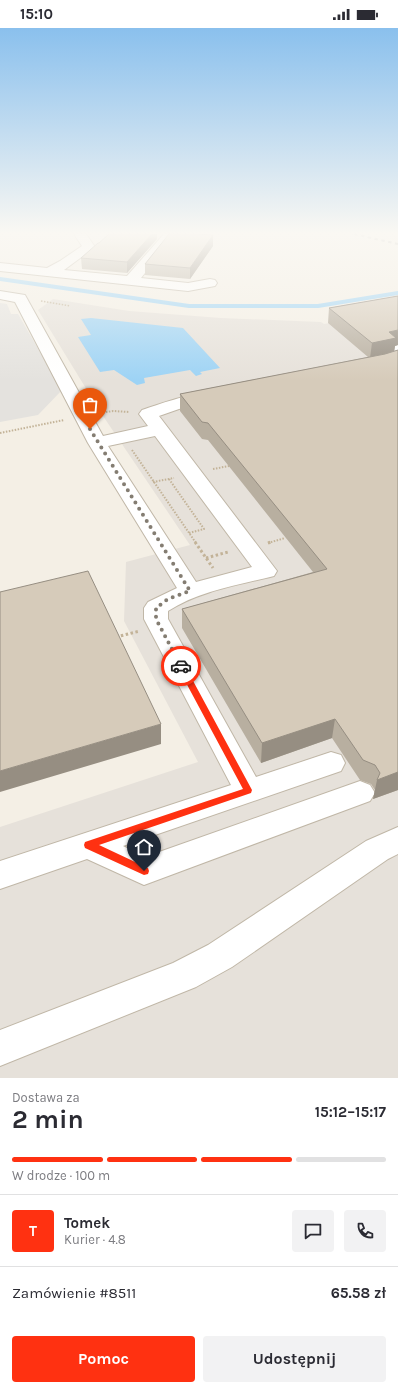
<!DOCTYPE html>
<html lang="pl">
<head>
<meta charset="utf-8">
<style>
	:root { --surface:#fff; --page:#f2f2f3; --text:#2b2b33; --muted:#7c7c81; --line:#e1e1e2; --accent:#ff3111 }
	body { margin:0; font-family:Karla,sans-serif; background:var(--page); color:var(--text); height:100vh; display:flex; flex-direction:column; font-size:15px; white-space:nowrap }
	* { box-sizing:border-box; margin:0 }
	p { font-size:13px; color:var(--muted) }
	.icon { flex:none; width:22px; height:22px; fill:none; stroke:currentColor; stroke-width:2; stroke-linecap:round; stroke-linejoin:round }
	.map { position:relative; height:1050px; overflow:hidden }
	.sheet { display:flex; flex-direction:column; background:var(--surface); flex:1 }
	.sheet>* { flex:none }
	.pin { position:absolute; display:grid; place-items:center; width:34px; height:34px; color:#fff; margin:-41px -17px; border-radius:50% 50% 50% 0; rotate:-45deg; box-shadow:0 0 4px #0007 }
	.pin .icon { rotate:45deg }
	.courier { position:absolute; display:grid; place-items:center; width:40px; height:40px; margin:-20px; border:3px solid #ff3111; border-radius:50%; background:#fff; color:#222; box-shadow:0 1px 5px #0007 }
	.overview em { font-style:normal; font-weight:700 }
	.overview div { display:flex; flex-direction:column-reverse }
	.overview { display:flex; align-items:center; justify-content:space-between; height:68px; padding:0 12px }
	h1 { font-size:26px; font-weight:700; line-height:30px }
	.bar { display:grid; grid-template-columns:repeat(4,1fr); gap:6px 4px; align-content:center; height:48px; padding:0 12px }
	.bar i { height:5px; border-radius:3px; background:var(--line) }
	.bar .selected { background:var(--accent) }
	.bar p { grid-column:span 4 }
	.line { display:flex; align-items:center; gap:10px; padding:0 12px; border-top:1px solid var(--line) }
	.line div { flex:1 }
	.round { display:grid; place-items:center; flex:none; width:42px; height:42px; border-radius:4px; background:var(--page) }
	.cta { display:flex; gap:8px; margin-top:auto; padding:8px 12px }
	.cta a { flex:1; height:46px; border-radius:4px; background:var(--accent); color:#fff; font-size:16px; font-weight:700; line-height:46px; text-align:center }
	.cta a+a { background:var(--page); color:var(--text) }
	.status { display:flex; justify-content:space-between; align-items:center; height:28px; padding:0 20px; background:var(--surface); direction:ltr }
	.status svg { height:11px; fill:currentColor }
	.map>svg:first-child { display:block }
</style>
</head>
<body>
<div class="status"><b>15:10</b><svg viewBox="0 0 49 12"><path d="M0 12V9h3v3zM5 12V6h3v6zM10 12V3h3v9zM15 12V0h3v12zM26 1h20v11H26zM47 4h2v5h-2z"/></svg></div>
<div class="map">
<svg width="398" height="1050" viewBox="0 0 398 1050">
	<rect width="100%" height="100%" fill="#f4efe5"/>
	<!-- industrial -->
	<path fill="#e6e1da" d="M 53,271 L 129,283 L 221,290 L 321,294 L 324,296 L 398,283 L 398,1050 L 0,1050 L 0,799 L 198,734 L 124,593 L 126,534 L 190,517 L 101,385 L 38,282 Z"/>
	<!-- parking -->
	<path fill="#e4e2de" d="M 0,275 L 7,276 L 11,286 L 18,286 L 62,362 L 38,387 L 0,394 Z"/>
	<!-- water -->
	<path fill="#9dd3f5" d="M 91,290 L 183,300 L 220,340 L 200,344 L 202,346 L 196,348 L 190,342 L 144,350 L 145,355 L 137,357 L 114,342 L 100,344 L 78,309 L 91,307 L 81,291 Z"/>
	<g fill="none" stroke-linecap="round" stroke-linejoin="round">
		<!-- stream -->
		<path stroke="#9dd3f5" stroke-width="4" d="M 0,251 L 189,278 L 318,278 L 398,265"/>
		<defs>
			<path id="minor" d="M 74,206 L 86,206 L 95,219 L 64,242 L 127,248 L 164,206 L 176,206 L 141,250 L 188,255 L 210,251 L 215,252 L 217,255 L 215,258 L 188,263 L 0,243 L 0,235 L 47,240 L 60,233 L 82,218 Z
				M 0,263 L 25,267 L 103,408 L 148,398 L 139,386 L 142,382 C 160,376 198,362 216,366 L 219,370 L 216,374 L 179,381 L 159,388 L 277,543 L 274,548 C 238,557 199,563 168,583 L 168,591 L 256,749 L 331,724 L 341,727 L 345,735 L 341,743 L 123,818 L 145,829 L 360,753 L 370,757 L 375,765 L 370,773 L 144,857 L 87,831 L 0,861 L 0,833 L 231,757 L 144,591 L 144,580 L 148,574 L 177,560 L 88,415 L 15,274 L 0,271 ZM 155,408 L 252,539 L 196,554 L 108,418 Z
				M 395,315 L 398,316 L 398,327 L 392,325 L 387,320 L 389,317 Z
				M 398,799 L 398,826 L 388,831 L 232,939 L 196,959 L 0,1038 L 0,1002 L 173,935 L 208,917 L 366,813 Z"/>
		</defs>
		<!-- minor casing -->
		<use href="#minor" stroke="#c0b7a7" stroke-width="2"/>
		<!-- path-far2 -->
		<path stroke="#c3b398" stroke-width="1.5" stroke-dasharray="1.5 1.5" stroke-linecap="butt" d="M 41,273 L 70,278"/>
		<!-- path-far1 -->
		<path stroke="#c3b398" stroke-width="2" stroke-dasharray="1.5 1.5" stroke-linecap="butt" d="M 100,385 L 113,383 L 129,384
			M 0,405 L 64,392
			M 132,422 L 196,515
			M 213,441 L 229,438
			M 169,451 L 204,501 L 189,505
			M 153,454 L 174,450
			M 268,515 L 285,510"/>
		<!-- path -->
		<path stroke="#c3b398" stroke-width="3" stroke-dasharray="2.5 2.5" stroke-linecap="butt" d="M 195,514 L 213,540
			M 268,515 L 271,514
			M 206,530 L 228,524
			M 116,609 L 140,603"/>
		<!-- minor -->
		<use href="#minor" fill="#fff" fill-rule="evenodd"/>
		<!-- rail -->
		<path stroke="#969696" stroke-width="2" stroke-dasharray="3.5 3.5" stroke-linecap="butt" d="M 354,206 L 398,216"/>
	</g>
	<!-- wall -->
	<path fill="#b8afa0" d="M 213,207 L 213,218 L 190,251 L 145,247 L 145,236 Z
		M 157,211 L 127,245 L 82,241 L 81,230 Z
		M 398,268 L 398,317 L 395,318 L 394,323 L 398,322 L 398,762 L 373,771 L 375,762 L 371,756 L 360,752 L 332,710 L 261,735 L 182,600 L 182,581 L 313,544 L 208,412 L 202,411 L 180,383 L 180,366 L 368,329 L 328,295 L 329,280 Z"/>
	<!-- shaded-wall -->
	<path fill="#968e82" d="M 152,206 L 157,206 L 157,211 L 127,245 L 127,234 Z
		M 213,207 L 213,218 L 190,251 L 190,240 Z
		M 398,302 L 398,317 L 395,318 L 394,325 L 370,330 L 372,315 L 389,304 Z
		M 335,691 L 332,710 L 261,735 L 262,715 Z
		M 161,696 L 161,716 L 0,764 L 0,743 Z
		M 398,744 L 398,762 L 373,771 L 377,752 Z"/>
	<!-- building -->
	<path fill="#d6cbba" stroke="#968e82" d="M 109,206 L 152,206 L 127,234 L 81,230 L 98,215 L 99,215 Z
		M 169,206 L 196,206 L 213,207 L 190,240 L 145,236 Z
		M 398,268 L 398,302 L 389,304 L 396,310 L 372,315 L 329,280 Z
		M 398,322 L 398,744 L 377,752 L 380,745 L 375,737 L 363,732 L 335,691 L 262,715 L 182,581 L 327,541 L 208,395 L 202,394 L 180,366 L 385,326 Z
		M 88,543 L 161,696 L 0,743 L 0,564 Z"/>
	<!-- sky -->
	<linearGradient id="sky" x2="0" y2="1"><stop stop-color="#8ac0ed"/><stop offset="0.58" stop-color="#faf8f3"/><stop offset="1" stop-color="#faf8f3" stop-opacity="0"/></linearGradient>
	<rect width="398" height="353" fill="url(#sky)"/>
	<!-- route -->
	<path fill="#ff3111" d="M 181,635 L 185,638 L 252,762 L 251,765 L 99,817 L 148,840 L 149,843 L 148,846 L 144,847 L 85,820 L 84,817 L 85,814 L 243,761 L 177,638 Z"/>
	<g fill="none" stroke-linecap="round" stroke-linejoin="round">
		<!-- done -->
		<path stroke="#847d72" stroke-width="4" stroke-dasharray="0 7.2" d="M 90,401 L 190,563 L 168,571 L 156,580 L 156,591 L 181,638"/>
	</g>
</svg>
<div class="pin" style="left:90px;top:401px;background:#ea580c"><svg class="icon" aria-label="bag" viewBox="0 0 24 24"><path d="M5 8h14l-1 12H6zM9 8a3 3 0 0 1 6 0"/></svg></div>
<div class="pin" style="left:144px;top:843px;background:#1f2937"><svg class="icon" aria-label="home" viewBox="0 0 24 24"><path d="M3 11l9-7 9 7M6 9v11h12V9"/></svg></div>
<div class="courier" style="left:181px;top:638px"><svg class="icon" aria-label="car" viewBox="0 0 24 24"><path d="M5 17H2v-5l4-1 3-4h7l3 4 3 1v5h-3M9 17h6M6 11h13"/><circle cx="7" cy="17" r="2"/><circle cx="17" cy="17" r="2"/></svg></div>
</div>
<section class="sheet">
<div class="overview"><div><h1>2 min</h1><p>Dostawa za</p></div><em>15:12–15:17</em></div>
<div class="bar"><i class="selected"></i><i class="selected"></i><i class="selected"></i><i></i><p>W drodze · 100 m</p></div>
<div class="line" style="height:72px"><b class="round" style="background:var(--accent);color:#fff">T</b><div><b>Tomek</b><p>Kurier · 4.8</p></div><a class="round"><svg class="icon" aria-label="chat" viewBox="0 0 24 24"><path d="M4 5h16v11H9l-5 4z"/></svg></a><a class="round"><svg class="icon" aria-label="phone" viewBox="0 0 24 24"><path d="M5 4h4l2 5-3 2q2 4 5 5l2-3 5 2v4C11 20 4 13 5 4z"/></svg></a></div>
<div class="line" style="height:52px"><div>Zamówienie #8511</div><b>65.58 zł</b></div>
<div class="cta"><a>Pomoc</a><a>Udostępnij</a></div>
</section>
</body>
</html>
